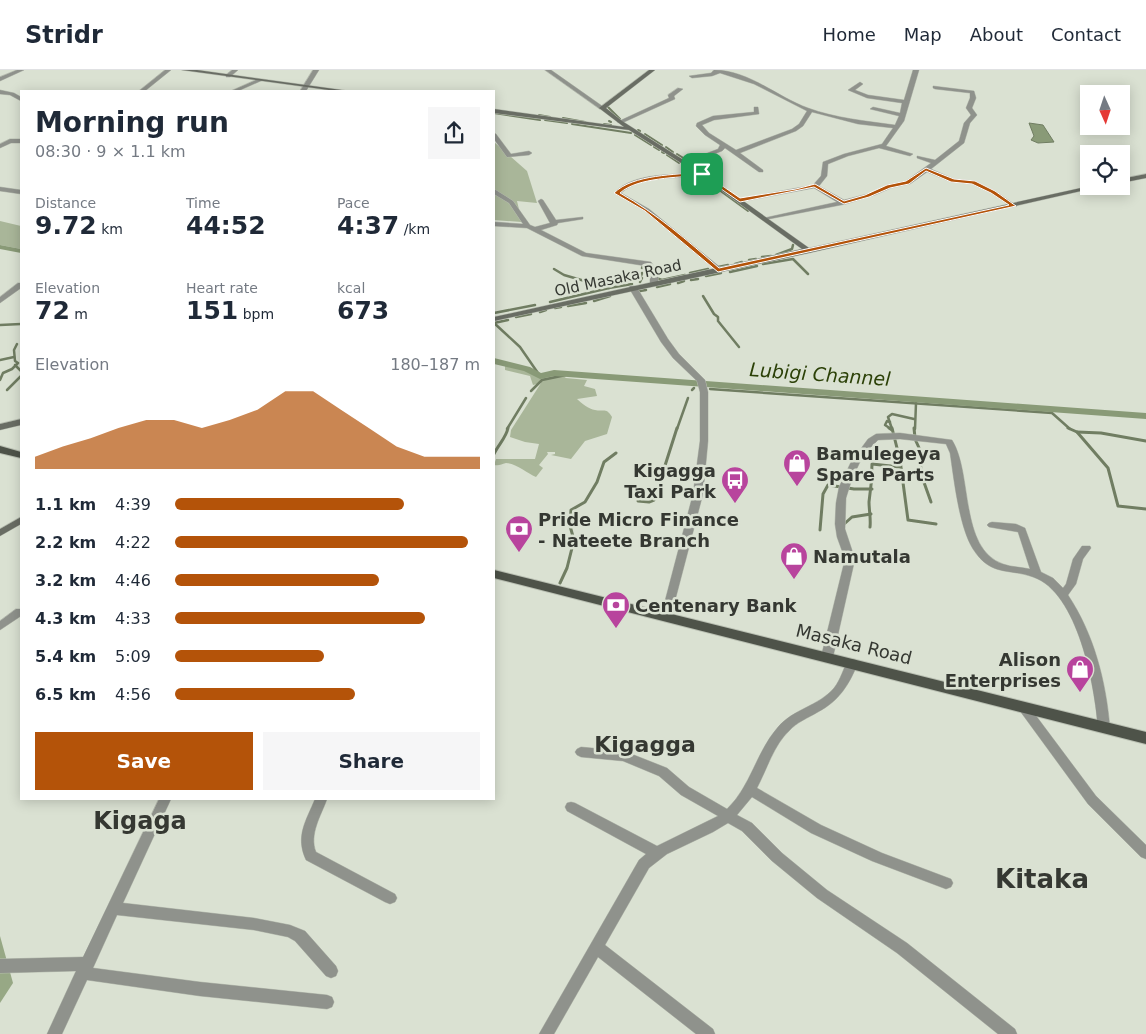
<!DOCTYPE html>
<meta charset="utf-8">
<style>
body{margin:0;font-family:"DejaVu Sans",sans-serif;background:#f6f6f7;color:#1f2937;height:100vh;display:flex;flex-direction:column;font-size:19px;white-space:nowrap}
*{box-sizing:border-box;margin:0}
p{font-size:16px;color:#747a83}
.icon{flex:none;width:28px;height:28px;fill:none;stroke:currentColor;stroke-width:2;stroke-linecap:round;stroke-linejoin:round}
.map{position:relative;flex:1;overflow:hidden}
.panel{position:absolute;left:20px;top:20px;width:475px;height:710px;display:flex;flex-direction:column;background:#fff;border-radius:0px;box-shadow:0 2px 12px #0003}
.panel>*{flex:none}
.needle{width:32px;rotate:177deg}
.fabs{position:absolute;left:1080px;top:15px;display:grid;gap:10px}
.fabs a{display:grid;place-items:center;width:50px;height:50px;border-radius:0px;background:#fff;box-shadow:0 2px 12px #0003;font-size:25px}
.pin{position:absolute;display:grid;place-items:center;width:42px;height:42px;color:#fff;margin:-21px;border-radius:10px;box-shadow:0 2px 8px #0006}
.round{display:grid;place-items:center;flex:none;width:52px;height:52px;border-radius:0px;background:#f6f6f7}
.overview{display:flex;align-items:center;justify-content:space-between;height:85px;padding:0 15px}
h1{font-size:28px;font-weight:600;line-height:38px}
.figures{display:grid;grid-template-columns:repeat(3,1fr);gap:8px;height:85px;padding:5px 15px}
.figures div{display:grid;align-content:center}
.figures b{font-size:25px;font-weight:600}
.figures small{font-size:14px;font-weight:400}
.figures p{font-size:14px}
.chart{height:140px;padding:10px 15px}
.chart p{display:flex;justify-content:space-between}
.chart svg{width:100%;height:90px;margin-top:5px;fill:#b45309;opacity:.7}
.primary-button{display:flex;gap:10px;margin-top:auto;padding:10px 15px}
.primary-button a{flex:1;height:58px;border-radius:0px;background:#b45309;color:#fff;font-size:20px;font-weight:600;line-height:58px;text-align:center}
.primary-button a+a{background:#f6f6f7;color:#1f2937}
ul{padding:0 15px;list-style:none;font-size:16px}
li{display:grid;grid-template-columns:80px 60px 1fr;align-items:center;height:38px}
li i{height:12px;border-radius:6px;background:#b45309}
header{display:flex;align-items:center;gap:30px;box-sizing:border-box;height:70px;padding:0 25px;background:#fff;border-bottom:1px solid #e0e1e3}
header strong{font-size:24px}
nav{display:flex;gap:28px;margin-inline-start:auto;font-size:18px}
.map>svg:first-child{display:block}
</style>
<header>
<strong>Stridr</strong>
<nav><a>Home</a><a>Map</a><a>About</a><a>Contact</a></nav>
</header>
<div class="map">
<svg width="1146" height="964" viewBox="0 0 1146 964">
<rect width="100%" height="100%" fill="#dae1d2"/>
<g fill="#a9b699">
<polygon points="494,72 527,101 537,133 517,131 522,152 494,150"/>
<polygon points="0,151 21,156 21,179 0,175"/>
<path d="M 505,294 L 527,299 L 540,306 L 554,303 L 560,304 L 566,308 L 587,310 L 584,316 L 595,319 L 597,326 L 577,329 C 581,333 589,339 595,340 C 604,342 606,337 612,347 L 607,364 L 585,371 L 571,389 L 551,385 L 555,384 L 555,382 L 547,382 L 548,384 L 539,395 L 543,398 L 536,407 C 527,403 516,393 506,393 C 501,394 500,396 494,395 L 496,389 L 535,389 L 539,374 L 525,372 L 510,367 L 511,360 L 541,313 L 533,315 L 530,306 L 505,300 Z"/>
</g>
<polygon fill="#97a885" points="0,866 13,913 0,933"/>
<polygon fill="#899a77" stroke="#707d62" points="1029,53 1043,55 1054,72 1038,73 1031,70 1034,66"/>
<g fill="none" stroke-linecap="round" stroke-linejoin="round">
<g stroke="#707d62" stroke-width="2">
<polyline points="608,37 620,49"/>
<polyline points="494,43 540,50"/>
<polyline points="539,45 550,47"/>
<polyline points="563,48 585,52"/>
<polyline points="545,50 567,53"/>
<polyline points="609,51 611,52"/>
<polyline points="572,54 631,63"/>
<polyline points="604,54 611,55"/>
<polyline points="638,60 640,61"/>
<polyline points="645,64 662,75"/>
<polyline points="635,65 651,75"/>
<polyline points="654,77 659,80"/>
<polyline points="666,77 673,82"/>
<polyline points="662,82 664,83"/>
<polyline points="677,84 685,89"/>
<polyline points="667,85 679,93"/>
<polyline points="682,95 695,104"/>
<polyline points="705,110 708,112"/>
<polyline points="715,117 748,141"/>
</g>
<g stroke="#707d62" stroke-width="2.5">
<polyline points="776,185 792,179 793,175"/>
<polyline points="762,187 771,186"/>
<polyline points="749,190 756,189"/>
<polyline points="735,194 742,192"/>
<polyline points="763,194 793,189 808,204"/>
<polyline points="658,197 679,198"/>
<polyline points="718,197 728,195"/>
<polyline points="642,198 643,196"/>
<polyline points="554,199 564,205 609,218 632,214"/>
<polyline points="730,202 757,196"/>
<polyline points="690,203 708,199"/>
<polyline points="641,206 642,203"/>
<polyline points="706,206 721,203"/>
<polyline points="656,208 662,210 685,205"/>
<polyline points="691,210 698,209"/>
<polyline points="640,212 642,208"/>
<polyline points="678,213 684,211"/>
<polyline points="657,217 670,214"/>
<polyline points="640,221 646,220"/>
<polyline points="703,226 714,244 718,247 718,251 739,277"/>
<polyline points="594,231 610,226"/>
<polyline points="550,232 609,218"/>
<polyline points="568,236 586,233"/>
<polyline points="555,238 561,237"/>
<polyline points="540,242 546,240"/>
<polyline points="494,243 535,235"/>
<polyline points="516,247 531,244"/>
<polyline points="494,253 520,277 540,306"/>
<polyline points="494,253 508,250"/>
<polyline points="0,255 21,254"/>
<polyline points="0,290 14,287"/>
<polyline points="15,295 21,301"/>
<polyline points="0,310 3,303 12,299 18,293 15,291 14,280 17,274"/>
<polyline points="710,319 1052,343 1070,359"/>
<polyline points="7,320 21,306"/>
<polyline points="692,320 694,318"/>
<polyline points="531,321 542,310 566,305"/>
<polyline points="890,352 887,351 885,355 891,359"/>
<polyline points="507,359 526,328"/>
<polyline points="677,359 688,328"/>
<polyline points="892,359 888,347 892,344 914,349"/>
<polyline points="915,359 916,333"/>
</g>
<g stroke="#707d62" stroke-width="3">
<polyline points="889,358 892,360"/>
<polyline points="892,358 900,390 908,450 936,454"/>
<polyline points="914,358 915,368"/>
<polyline points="1068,358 1077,362 1101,363 1146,371"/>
<polyline points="1077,362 1108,398 1118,436 1146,439"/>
<polyline points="915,369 920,380 921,404 931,432"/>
<path d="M 494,384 C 498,375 506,368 508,358"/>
<polyline points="638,431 649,432 654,430 677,358"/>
<polyline points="843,455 852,447 871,444"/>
<path d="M 870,457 C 871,449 869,440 869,432 C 871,419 872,407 872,394 L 900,397"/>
<polyline points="820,460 823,424 828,415 854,419 872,419"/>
<polyline points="560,513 567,498 574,470 570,456 571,440 585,432 597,412 604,392 616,383"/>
</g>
<g fill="#899a77" fill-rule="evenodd">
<polygon points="0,175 21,179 21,183 0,179"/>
<polygon points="494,288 530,297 541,303 554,300 1146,343 1146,349 554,306 540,309 524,301 494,294"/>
</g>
<g stroke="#b9bfb2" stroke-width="1">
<g id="street">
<polygon points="17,0 24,0 0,11 0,7"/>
<polygon points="165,0 171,0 145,21 139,21"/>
<polygon points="232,0 238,0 230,7 226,7 226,5"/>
<polygon points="313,0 319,0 306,21 300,21"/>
<polygon points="545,0 551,0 605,38 600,39"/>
<path d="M 714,0 C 749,0 777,27 808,38 C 835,48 866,51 895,55 L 899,46 L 870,39 L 873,37 L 900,43 L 902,33 L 867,28 L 848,20 L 860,12 L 863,14 L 855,20 L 868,25 L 904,30 L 913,0 L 919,0 L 904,51 L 886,76 L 913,84 L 910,86 L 879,78 L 848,86 L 828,94 L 827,106 L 819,116 L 844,130 L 871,123 L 887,115 L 906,111 L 931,93 L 917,88 L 917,86 L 935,90 L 959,71 L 964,53 L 971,45 L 966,38 L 970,28 L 970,23 L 935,19 L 933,18 L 933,16 L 974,21 L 976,28 L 972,38 L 977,45 L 970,53 L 964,73 L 931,99 L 954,109 L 975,111 L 995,121 L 1017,136 L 1012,137 L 991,123 L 972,114 L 951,112 L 927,102 L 910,114 L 891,118 L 875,125 L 846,134 L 764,150 L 764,148 L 837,132 L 814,118 L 740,132 L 738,131 L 738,129 L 813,115 L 821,106 L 823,92 L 844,84 L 882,74 L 893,58 L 858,54 L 812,42 L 803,56 L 796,61 L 740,83 L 763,100 L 763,102 L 759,102 L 725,78 L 722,81 L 688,94 L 684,94 L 684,92 L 718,79 L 720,75 L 705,65 L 696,56 L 697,53 L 713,46 L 754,42 L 754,37 L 758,37 L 759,44 L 714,50 L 702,55 L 709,63 L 736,80 L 792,59 L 799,54 L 807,41 L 754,14 L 720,3 L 712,6 L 692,8 L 689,6 L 711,3 Z"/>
<polygon points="258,9 263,10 238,21 231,21"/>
<polygon points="678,18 683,19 674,26 675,29 622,53 617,52 669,28 668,25"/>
<polygon points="0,20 14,23 21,27 21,31 10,25 0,24"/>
<polygon points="494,63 496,64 511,84 529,81 532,83 529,85 507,87 494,69"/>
<polygon points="10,69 21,69 21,73 11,73 0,78 0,74"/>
<path d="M 702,102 L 705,104 L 704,105 C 678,110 643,104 621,123 L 649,139 L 721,198 L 721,202 L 718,202 L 645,141 L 614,123 C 635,101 674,106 702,102 Z"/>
<polygon points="0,117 21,120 21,124 0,121"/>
<polygon points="494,119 513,131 530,155 535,157 550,153 538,131 541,129 543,130 556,150 583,147 583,149 558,153 557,155 541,160 586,183 651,192 658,202 658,214 654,216 650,214 650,202 646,196 582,186 527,158 494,156 494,152 523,154 509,133 494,124"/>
<polygon points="18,213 21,213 21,218 0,233 0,227"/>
<polygon points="630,216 636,216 668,269 679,284 705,310 708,322 708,371 703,424 671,546 670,549 662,549 661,546 693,424 700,371 700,322 697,311 673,288 661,272 629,218"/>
<path d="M 900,363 L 952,370 C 973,403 959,479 1003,494 C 1011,497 1021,497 1030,499 L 1018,462 L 989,457 L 987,455 L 989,453 L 992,452 L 1016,454 L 1025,458 L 1041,502 L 1053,508 L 1063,518 L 1066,514 L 1073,489 L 1082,476 L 1090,476 L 1091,478 L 1083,489 L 1076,514 L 1068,525 C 1094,564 1106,611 1110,658 L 1108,661 L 1104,663 L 1100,661 L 1098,658 C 1095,617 1078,522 1033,507 C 1008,498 991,507 973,479 C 959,457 954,409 950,383 L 946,374 L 900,369 L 878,370 L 869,379 L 860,392 L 852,409 L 846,428 L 845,459 L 855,489 L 833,587 L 831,590 L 823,590 L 821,587 L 845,489 L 837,467 L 835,454 L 836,433 L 839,417 L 851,392 L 868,369 L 876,364 Z"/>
<polygon points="16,539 21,539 21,546 0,560 0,551"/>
<path d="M 852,589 L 856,590 L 858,593 C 849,615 839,631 818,642 C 808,648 797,652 789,661 C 774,675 767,699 757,718 L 821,755 L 882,783 L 951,809 L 953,813 L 951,817 L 946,819 L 872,791 L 811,763 L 752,727 L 737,745 L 752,753 L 782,783 L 827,820 L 907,873 L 1015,959 L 1017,964 L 998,964 L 897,883 L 817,828 L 772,791 L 742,761 L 728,753 L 713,762 L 667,784 L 649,798 L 605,875 L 713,959 L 715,964 L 696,964 L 598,887 L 554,964 L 539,964 L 639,790 L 646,784 L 567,741 L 565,737 L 567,733 L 571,732 L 575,733 L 657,776 L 718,746 L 681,725 L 659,706 L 623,691 L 581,687 L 577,685 L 575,682 L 577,679 L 581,677 L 624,681 L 667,698 L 689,717 L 727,739 C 751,716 756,682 778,657 C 793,639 819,636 834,618 C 841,609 843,599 848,590 Z"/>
<polygon points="1024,634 1028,635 1096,726 1146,775 1146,789 1141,787 1088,734 1020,641 1018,638 1020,635"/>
<polygon points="159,729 171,729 123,833 254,848 290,855 305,861 336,896 338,901 336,906 331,908 326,906 295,871 288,867 254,860 117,845 93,898 200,912 327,925 332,927 334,932 332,937 327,939 200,926 87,910 62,964 47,964 76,901 0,903 0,889 83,887"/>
<path d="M 315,729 L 327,729 C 321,746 309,764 316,782 L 395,824 L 397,828 L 395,832 L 390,834 L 385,832 L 306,790 C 295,766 306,751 315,729 Z"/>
</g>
</g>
<g stroke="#b9bfb2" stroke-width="1">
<g id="secondary">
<polygon points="182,0 197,0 349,21 336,21"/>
<polygon points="649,0 655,0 606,38 622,51 704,103 809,178 1090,116 1103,116 809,183 494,251 494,247 802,179 700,105 629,60 494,43 494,39 624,57 599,38"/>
<polygon points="1146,104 1146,108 1121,113 1121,109"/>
<polygon points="21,349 21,355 0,360 0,354"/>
<polygon points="21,447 21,454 0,466 0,459"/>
</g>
</g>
<g stroke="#b9bfb2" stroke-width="2">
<g id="primary">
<polygon points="0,376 21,382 21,388 0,383"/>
<polygon points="494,500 1146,662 1146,674 494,508"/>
</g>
</g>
<use href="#street" fill="#8f928c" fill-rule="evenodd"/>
<use href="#secondary" fill="#696d64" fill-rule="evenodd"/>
<use href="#primary" fill="#4e5349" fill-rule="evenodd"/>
</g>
<path fill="#b45309" stroke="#fff" fill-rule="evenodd" d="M 926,98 L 954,109 L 975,111 L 995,121 L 1016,136 L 718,202 L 645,141 L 614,123 C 633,104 676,105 702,102 L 740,128 L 796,119 L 815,114 L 844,131 L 865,125 L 887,115 L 906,111 ZM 926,101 L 951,112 L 972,114 L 991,123 L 1009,135 L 719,198 C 687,170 657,144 620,123 C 638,107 678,108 701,105 L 740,132 L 814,117 L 844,134 L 869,127 L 890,118 L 909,114 Z"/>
<defs>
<g id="shop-pin" transform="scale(1.4375)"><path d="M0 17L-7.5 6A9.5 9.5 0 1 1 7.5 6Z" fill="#b8449d" stroke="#dae1d2"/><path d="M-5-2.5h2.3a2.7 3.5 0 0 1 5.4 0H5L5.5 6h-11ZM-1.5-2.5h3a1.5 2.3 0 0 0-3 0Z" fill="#fff"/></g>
<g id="bus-pin" transform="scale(1.4375)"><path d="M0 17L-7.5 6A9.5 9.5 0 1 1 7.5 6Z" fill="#b8449d" stroke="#dae1d2"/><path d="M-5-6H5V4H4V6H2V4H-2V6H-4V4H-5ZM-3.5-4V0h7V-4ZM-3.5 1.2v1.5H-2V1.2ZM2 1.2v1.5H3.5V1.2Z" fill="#fff"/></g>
<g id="bank-pin" transform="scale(1.4375)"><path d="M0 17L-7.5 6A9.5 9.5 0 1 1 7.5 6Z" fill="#b8449d" stroke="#dae1d2"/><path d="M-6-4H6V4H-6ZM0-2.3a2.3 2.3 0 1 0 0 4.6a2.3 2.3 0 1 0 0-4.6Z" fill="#fff"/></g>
</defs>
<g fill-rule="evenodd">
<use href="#shop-pin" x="797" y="393"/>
<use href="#bus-pin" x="735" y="410"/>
<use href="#bank-pin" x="519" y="459"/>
<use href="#shop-pin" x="794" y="486"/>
<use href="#bank-pin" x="616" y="535"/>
<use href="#shop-pin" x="1080" y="599"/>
</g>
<g text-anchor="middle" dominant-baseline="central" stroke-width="5" stroke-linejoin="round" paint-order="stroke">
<g font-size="15" fill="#353832" stroke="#dae1d2">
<text transform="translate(618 208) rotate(-12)">Old Masaka Road</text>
</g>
<g font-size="18" font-weight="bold" fill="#353832" stroke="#dae1d2" text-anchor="start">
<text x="816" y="383">Bamulegeya<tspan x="816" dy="21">Spare Parts</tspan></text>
<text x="716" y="400" text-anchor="end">Kigagga<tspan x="716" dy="21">Taxi Park</tspan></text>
<text x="538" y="449">Pride Micro Finance<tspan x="538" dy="21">- Nateete Branch</tspan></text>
<text x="813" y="486">Namutala</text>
<text x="635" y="535">Centenary Bank</text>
<text x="1061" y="589" text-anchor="end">Alison<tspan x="1061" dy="21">Enterprises</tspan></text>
</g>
<g font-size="18" fill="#353832" stroke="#dae1d2">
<text transform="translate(854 574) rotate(14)">Masaka Road</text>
</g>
<g font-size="19" font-style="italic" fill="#2c4108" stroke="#dae1d2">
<text transform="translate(820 304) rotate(4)">Lubigi Channel</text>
</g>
<g font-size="22" font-weight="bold" fill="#353832" stroke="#dae1d2">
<text x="645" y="674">Kigagga</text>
</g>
<g font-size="24" font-weight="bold" fill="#353832" stroke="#dae1d2">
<text x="140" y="751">Kigaga</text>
</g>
<g font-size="26" font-weight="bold" fill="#353832" stroke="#dae1d2">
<text x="1042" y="809">Kitaka</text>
</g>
</g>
</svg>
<div class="fabs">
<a><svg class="needle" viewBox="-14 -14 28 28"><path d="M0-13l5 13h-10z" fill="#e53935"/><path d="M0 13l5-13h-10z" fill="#747a83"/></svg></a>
<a><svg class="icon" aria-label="locate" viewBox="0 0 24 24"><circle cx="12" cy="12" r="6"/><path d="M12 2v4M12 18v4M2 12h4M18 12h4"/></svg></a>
</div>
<div class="pin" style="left:702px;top:104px;background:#1e9e55"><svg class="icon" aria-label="arrive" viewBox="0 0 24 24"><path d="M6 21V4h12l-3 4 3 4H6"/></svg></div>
<section class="panel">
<div class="overview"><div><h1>Morning run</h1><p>08:30 · 9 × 1.1 km</p></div><a class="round"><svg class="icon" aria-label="share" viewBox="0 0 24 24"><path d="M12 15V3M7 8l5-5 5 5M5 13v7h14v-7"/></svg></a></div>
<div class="figures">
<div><p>Distance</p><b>9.72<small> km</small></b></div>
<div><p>Time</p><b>44:52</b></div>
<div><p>Pace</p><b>4:37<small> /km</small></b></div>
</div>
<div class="figures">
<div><p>Elevation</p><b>72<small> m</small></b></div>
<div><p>Heart rate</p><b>151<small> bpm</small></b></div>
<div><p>kcal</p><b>673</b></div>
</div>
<div class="chart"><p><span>Elevation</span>180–187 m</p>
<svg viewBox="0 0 160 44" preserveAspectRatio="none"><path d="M0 44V38L10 33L20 29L30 24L40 20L50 20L60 24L70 20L80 15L90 6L100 6L110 15L120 24L130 33L140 38L150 38L160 38V44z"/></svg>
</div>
<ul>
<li><b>1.1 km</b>4:39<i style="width:75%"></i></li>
<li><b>2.2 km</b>4:22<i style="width:96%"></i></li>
<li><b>3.2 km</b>4:46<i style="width:67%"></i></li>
<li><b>4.3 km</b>4:33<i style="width:82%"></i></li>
<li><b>5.4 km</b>5:09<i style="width:49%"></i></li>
<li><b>6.5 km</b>4:56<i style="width:59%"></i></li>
</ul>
<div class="primary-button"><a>Save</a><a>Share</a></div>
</section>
</div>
